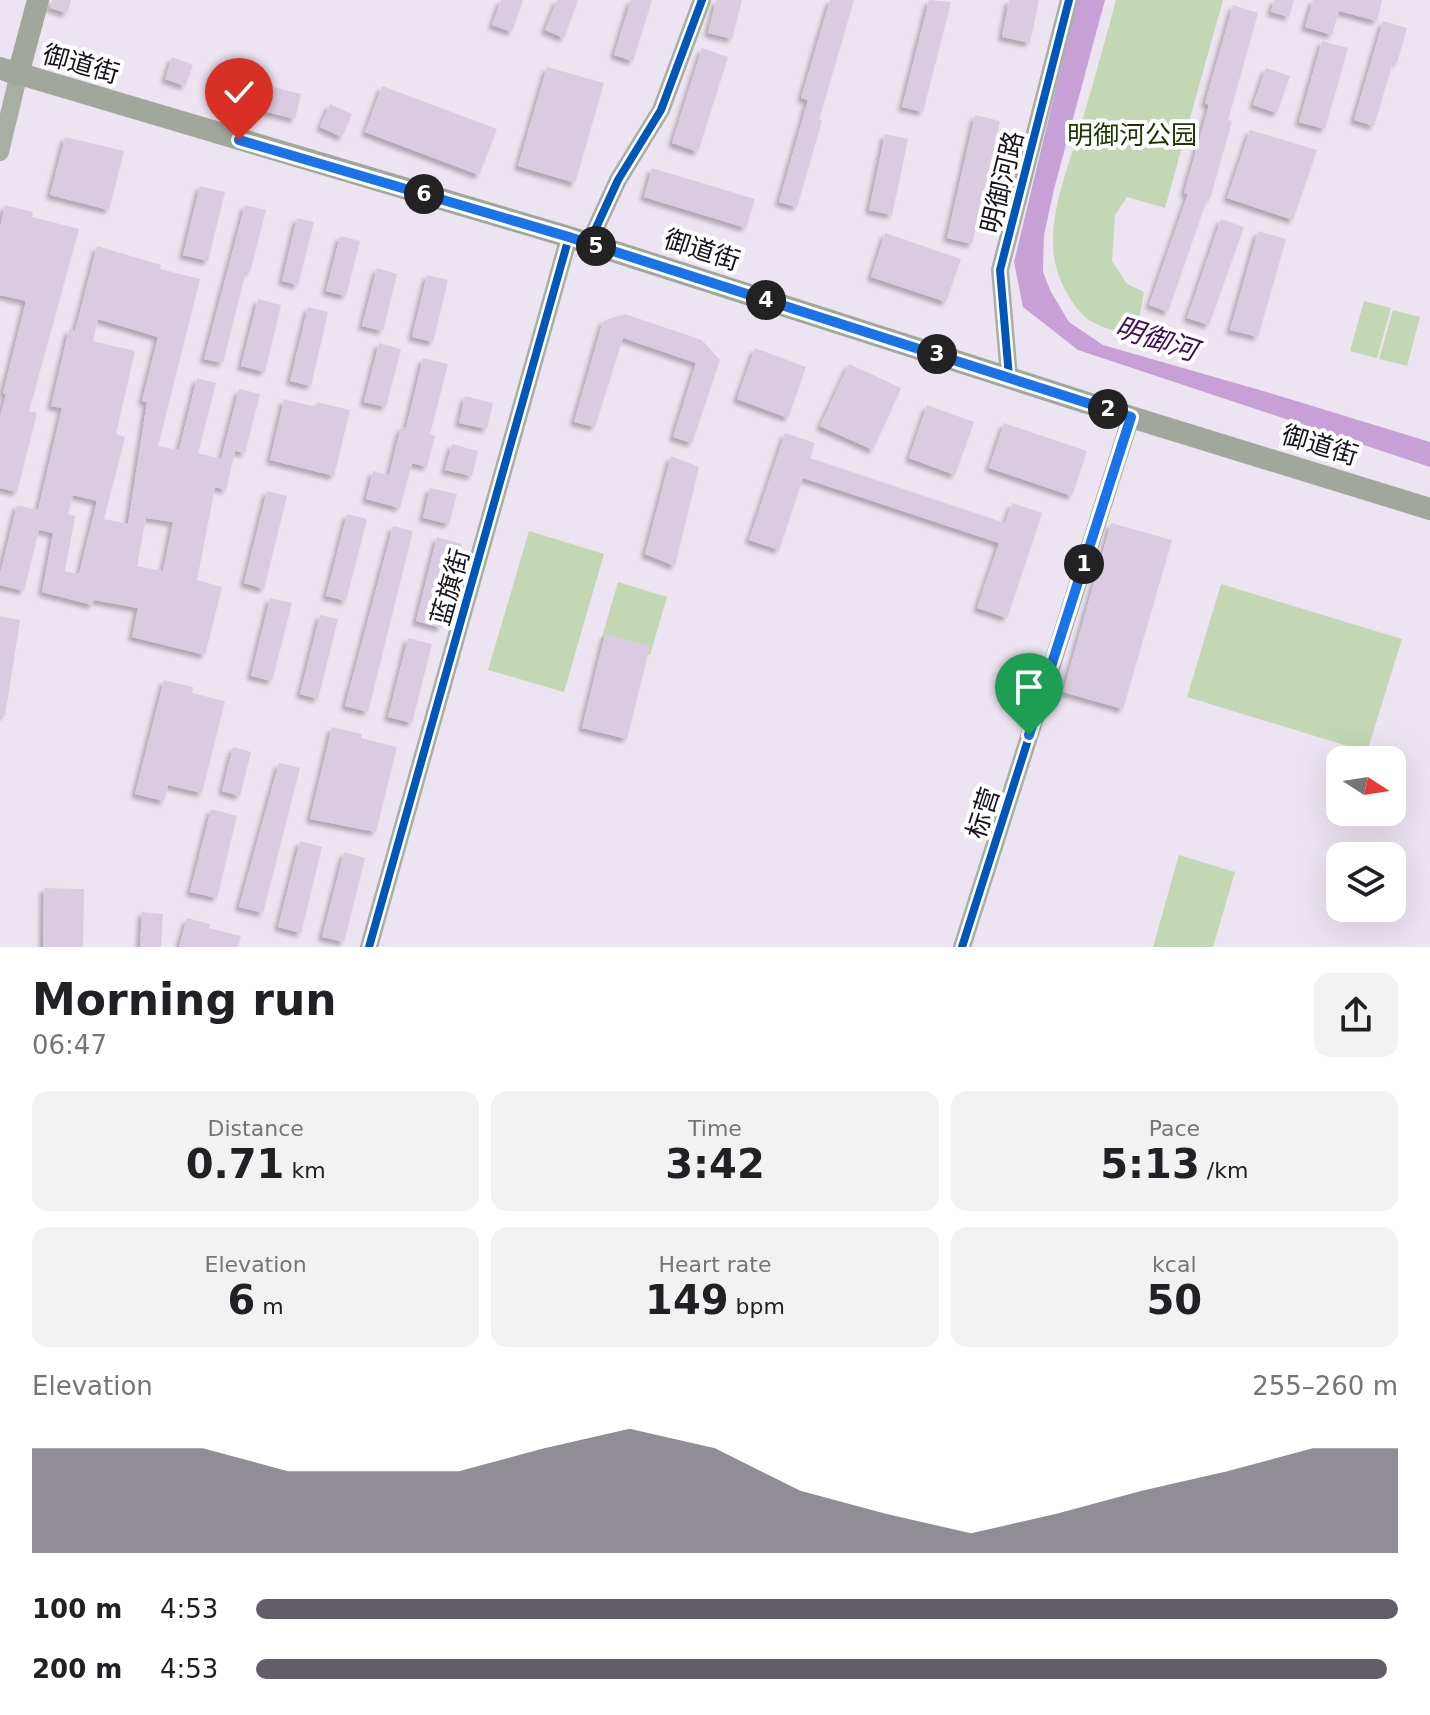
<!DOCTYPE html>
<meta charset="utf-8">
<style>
body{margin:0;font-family:"DejaVu Sans","Noto Sans SC",sans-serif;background:#f2f2f2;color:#202124;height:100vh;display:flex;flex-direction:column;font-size:30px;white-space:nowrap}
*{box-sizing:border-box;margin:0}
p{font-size:26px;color:#757577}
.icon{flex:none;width:44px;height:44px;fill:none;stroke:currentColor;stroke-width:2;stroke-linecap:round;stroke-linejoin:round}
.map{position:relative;height:947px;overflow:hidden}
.drawer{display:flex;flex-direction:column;background:#fff;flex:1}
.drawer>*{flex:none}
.needle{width:52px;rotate:102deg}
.controls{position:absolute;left:1326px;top:746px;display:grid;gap:16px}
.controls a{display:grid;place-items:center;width:80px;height:80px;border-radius:16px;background:#fff;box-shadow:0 8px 32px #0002;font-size:40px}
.pin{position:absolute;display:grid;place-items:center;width:68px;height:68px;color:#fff;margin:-82px -34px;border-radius:50% 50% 50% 0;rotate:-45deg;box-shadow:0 0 8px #0007}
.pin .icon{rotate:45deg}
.km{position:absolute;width:40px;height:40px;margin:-20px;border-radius:50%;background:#222;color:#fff;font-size:22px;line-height:40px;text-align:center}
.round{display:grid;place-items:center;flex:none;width:84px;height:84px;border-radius:16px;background:#f2f2f2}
.summary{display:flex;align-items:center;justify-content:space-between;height:136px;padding:0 32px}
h1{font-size:44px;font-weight:700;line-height:60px}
.stats{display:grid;grid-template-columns:repeat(3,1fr);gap:12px;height:136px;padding:8px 32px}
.stats div{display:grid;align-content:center;border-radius:16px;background:#f2f2f2;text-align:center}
.stats b{font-size:40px;font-weight:700}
.stats small{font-size:22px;font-weight:400}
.stats p{font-size:22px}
.chart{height:224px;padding:16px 32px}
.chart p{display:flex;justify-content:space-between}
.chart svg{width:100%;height:144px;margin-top:8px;fill:#635d67;opacity:.7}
ul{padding:0 32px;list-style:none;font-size:26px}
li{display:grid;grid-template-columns:128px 96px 1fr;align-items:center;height:60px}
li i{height:20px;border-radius:10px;background:#635d67}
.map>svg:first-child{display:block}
</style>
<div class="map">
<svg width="1430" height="947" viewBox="0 0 1430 947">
<defs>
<filter id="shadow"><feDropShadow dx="-4" dy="4" stdDeviation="2" flood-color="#0004"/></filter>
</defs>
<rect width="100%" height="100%" fill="#ede4f1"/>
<g fill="#c3d7b4">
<path d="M 1116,0 L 1223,0 L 1165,208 L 1127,197 L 1115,215 L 1112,261 L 1127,284 L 1144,292 L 1136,336 C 1121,332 1103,329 1089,320 C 1072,308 1057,278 1054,257 C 1048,214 1069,165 1081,125 C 1093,83 1105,42 1116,0 Z"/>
<polygon points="1364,301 1391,308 1377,358 1350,351"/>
<polygon points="1393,310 1420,317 1407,366 1379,359"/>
<polygon points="529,531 604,554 564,692 488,670"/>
<polygon points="618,582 667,597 650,655 601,640"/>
<polygon points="1221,584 1402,639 1367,752 1187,697"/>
<polygon points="1179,855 1235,872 1213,947 1153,947"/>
</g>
<polygon fill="#c8a0d8" points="1077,0 1105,0 1054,189 1044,235 1043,272 1051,292 1069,322 1103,345 1270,393 1430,442 1430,467 1078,350 1023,307 1014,262"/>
<g fill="#dacce0" fill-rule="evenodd" filter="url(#shadow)">
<polygon points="52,0 71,0 67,13 50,8"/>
<polygon points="501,0 523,0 512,32 492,25"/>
<polygon points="557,0 578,0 564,38 545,30"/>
<polygon points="631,0 652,0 633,61 614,55"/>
<polygon points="716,0 742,0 732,39 708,33"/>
<polygon points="830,0 854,0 819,120 822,121 797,207 779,202 808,100 801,98"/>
<polygon points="929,0 951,2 923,112 902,107"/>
<polygon points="1009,0 1039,0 1030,43 1002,37"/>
<polygon points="1274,0 1294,0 1289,17 1271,12"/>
<polygon points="1313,0 1382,0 1377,21 1339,11 1332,35 1305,27"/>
<polygon points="1233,5 1258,13 1228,120 1232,121 1210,199 1207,199 1168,312 1149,305 1188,194 1184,193 1209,105 1205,103"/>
<polygon points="1383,21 1407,28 1397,63 1393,62 1374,126 1354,120"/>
<polygon points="1322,41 1348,48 1325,129 1299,122"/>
<polygon points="702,48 728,57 698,152 672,143"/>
<polygon points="172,57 193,65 185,86 165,79"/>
<polygon points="547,67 604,83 575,183 518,166"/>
<polygon points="223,68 248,79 238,106 212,95"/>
<polygon points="1266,68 1290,76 1277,113 1253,105"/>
<polygon points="269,86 301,94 295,119 263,111"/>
<polygon points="382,86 497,129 479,175 365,132"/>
<polygon points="330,104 352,114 342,137 320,127"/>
<polygon points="975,115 1000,121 972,244 947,238"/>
<polygon points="1250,130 1317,150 1293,220 1227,198"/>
<polygon points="885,134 908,139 892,215 869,210"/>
<polygon points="65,137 124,151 109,210 50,195"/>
<polygon points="652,168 755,199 746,228 644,197"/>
<polygon points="200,186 225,192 208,261 183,255"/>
<polygon points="5,205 33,212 32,217 79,229 29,411 37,413 17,492 0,488 0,417 6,394 3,393 26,301 0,295 0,228"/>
<polygon points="245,205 266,210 250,272 246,271 223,363 204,359"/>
<polygon points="297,218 314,222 298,285 282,281"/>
<polygon points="1221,219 1244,227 1209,325 1187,318"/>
<polygon points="1258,231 1286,239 1258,337 1230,330"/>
<polygon points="885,233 961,259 946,302 871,277"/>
<polygon points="340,236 360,241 346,296 326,291"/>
<path d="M 97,246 L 161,265 L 160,269 L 200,279 L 158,446 L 179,450 L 197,378 L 216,383 L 198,453 L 221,459 L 239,389 L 260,394 L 245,453 L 235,451 L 226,490 L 215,487 L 197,580 L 222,587 L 205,655 L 132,637 L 138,608 L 94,600 L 92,605 L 42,592 L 53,533 L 39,530 L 24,591 L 0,585 L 0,574 L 17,505 L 38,510 L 62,408 L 51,406 L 69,329 L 75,331 ZM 98,319 L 158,337 L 142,401 L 147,402 L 128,524 L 104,519 L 125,437 L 116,434 L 135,351 L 93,341 ZM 73,495 L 97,501 L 79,574 L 65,571 L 75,516 L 68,514 ZM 146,518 L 173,522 L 163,571 L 137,566 Z"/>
<polygon points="377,268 397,274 383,331 362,326"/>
<polygon points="427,275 448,280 433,342 412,337"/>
<polygon points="258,299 281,305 265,372 241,366"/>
<polygon points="308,307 328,312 311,386 290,381"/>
<polygon points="625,314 702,340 720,360 692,443 673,437 696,363 623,338 595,427 574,422 603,321"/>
<polygon points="379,343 401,349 386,407 364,402"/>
<polygon points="755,348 806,367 788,418 737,399"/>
<polygon points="423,358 448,364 430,434 435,436 427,467 412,463 400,508 366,499 373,471 389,475 401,427 406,428"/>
<polygon points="849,364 901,388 873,450 820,426"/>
<polygon points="465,396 493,403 487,429 459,423"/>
<polygon points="284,399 316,407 317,402 350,410 334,476 270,460"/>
<polygon points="927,405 974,422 955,475 909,458"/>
<polygon points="1004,423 1087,451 1072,496 989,468"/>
<polygon points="785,433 815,443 810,458 1005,523 1012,503 1042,513 1007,618 977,608 999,543 803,478 779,550 749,540"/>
<polygon points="452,444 478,451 472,476 445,470"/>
<polygon points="671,456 699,467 675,566 645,554"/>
<polygon points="430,488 457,494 449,524 423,518"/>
<polygon points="267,491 287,496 264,589 244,583"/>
<polygon points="347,514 367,519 346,601 326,596"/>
<polygon points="1111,523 1172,540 1123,709 1063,692"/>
<polygon points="393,526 413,531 368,712 345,706"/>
<polygon points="437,537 462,544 441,628 416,621"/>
<polygon points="270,598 292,603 272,681 251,676"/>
<polygon points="320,615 338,619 318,699 300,694"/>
<polygon points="0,616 20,620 5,716 0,715"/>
<polygon points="605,634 650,646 627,739 582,728"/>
<polygon points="408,638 432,644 412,723 388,717"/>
<polygon points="164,680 193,687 192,693 225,701 202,793 168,785 164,801 135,794"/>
<polygon points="332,727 362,734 361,738 397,747 376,832 310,819"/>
<polygon points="233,747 251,752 240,796 222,791"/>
<polygon points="279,763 300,768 263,913 239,907"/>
<polygon points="211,809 237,816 217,898 190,892"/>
<polygon points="300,841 322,847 301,933 278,927"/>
<polygon points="344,852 365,858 344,942 322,937"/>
<polygon points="44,888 84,889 83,947 43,947"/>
<polygon points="142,912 163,914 161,947 140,947"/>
<polygon points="187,918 210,924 209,928 241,936 238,947 179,947"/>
</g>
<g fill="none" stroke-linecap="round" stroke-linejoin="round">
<g stroke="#a9aea5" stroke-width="18">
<polyline points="0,152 21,65"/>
<polyline points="589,243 618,180 661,110 702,0"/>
<polyline points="1009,377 1000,270 1069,0"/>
<polyline points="369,947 569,237"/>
<polyline points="962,947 1131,417"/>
</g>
<g stroke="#a2a79e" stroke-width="22">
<polyline points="0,68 569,237 1131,417 1430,509"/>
<polyline points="5,70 18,75 38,0"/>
</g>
<g stroke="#fff" stroke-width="13">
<g id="cycleway">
<polyline points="589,243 618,180 661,110 702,0"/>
<polyline points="1009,377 1000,270 1069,0"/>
<polyline points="369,947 569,237"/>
<polyline points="962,947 1131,417"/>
</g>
</g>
<use href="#cycleway" stroke="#0057b8" stroke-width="8"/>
</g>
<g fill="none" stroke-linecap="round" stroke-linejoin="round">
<g stroke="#fff" stroke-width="16">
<polyline id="route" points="239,140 569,237 1131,417 1029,735"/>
</g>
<use href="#route" stroke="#1a73e8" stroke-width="10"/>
</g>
<g text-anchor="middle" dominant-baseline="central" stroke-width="8" stroke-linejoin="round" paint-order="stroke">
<g font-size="26" fill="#19141c" stroke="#fff">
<text transform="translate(81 64) rotate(16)">御道街</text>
<text transform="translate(1002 182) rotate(-76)">明御河路</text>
<text transform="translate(702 250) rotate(18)">御道街</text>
<text transform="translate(1320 445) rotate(17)">御道街</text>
<text transform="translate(450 587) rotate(-74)">蓝旗街</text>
<text transform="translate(983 813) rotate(-72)">标营</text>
</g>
<g font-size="26" fill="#1b3800" stroke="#fff">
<text x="1132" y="135">明御河公园</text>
</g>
<g font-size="28" font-style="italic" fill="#421053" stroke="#fff">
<text transform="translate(1156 339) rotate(18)">明御河</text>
</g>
</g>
</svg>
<div class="controls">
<a><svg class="needle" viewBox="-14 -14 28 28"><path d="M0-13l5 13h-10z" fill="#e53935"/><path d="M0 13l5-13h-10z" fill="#757577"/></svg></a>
<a><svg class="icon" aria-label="layers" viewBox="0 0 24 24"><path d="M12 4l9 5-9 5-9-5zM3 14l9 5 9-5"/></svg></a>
</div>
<div class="pin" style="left:1029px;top:735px;background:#1e9e55"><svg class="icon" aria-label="arrive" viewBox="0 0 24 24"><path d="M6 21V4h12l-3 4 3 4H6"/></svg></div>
<div class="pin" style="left:239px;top:140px;background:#d93025"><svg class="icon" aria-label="check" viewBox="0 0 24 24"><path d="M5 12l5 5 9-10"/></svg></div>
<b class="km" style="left:1084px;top:564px">1</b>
<b class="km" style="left:1108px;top:409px">2</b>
<b class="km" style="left:937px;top:354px">3</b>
<b class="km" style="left:766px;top:300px">4</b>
<b class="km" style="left:596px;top:246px">5</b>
<b class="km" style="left:424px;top:194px">6</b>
</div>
<section class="drawer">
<div class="summary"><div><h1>Morning run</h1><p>06:47</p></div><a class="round"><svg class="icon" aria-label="share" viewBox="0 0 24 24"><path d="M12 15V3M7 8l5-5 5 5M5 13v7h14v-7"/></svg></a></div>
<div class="stats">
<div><p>Distance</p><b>0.71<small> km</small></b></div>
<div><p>Time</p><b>3:42</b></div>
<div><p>Pace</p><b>5:13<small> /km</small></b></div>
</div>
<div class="stats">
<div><p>Elevation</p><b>6<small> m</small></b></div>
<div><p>Heart rate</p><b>149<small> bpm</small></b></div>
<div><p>kcal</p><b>50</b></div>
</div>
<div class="chart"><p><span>Elevation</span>255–260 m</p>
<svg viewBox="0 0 160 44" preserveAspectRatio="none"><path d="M0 44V12L10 12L20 12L30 19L40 19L50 19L60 12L70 6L80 12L90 25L100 32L110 38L120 32L130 25L140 19L150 12L160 12V44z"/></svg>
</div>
<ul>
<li><b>100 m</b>4:53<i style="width:100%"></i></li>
<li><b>200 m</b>4:53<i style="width:99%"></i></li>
</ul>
</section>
